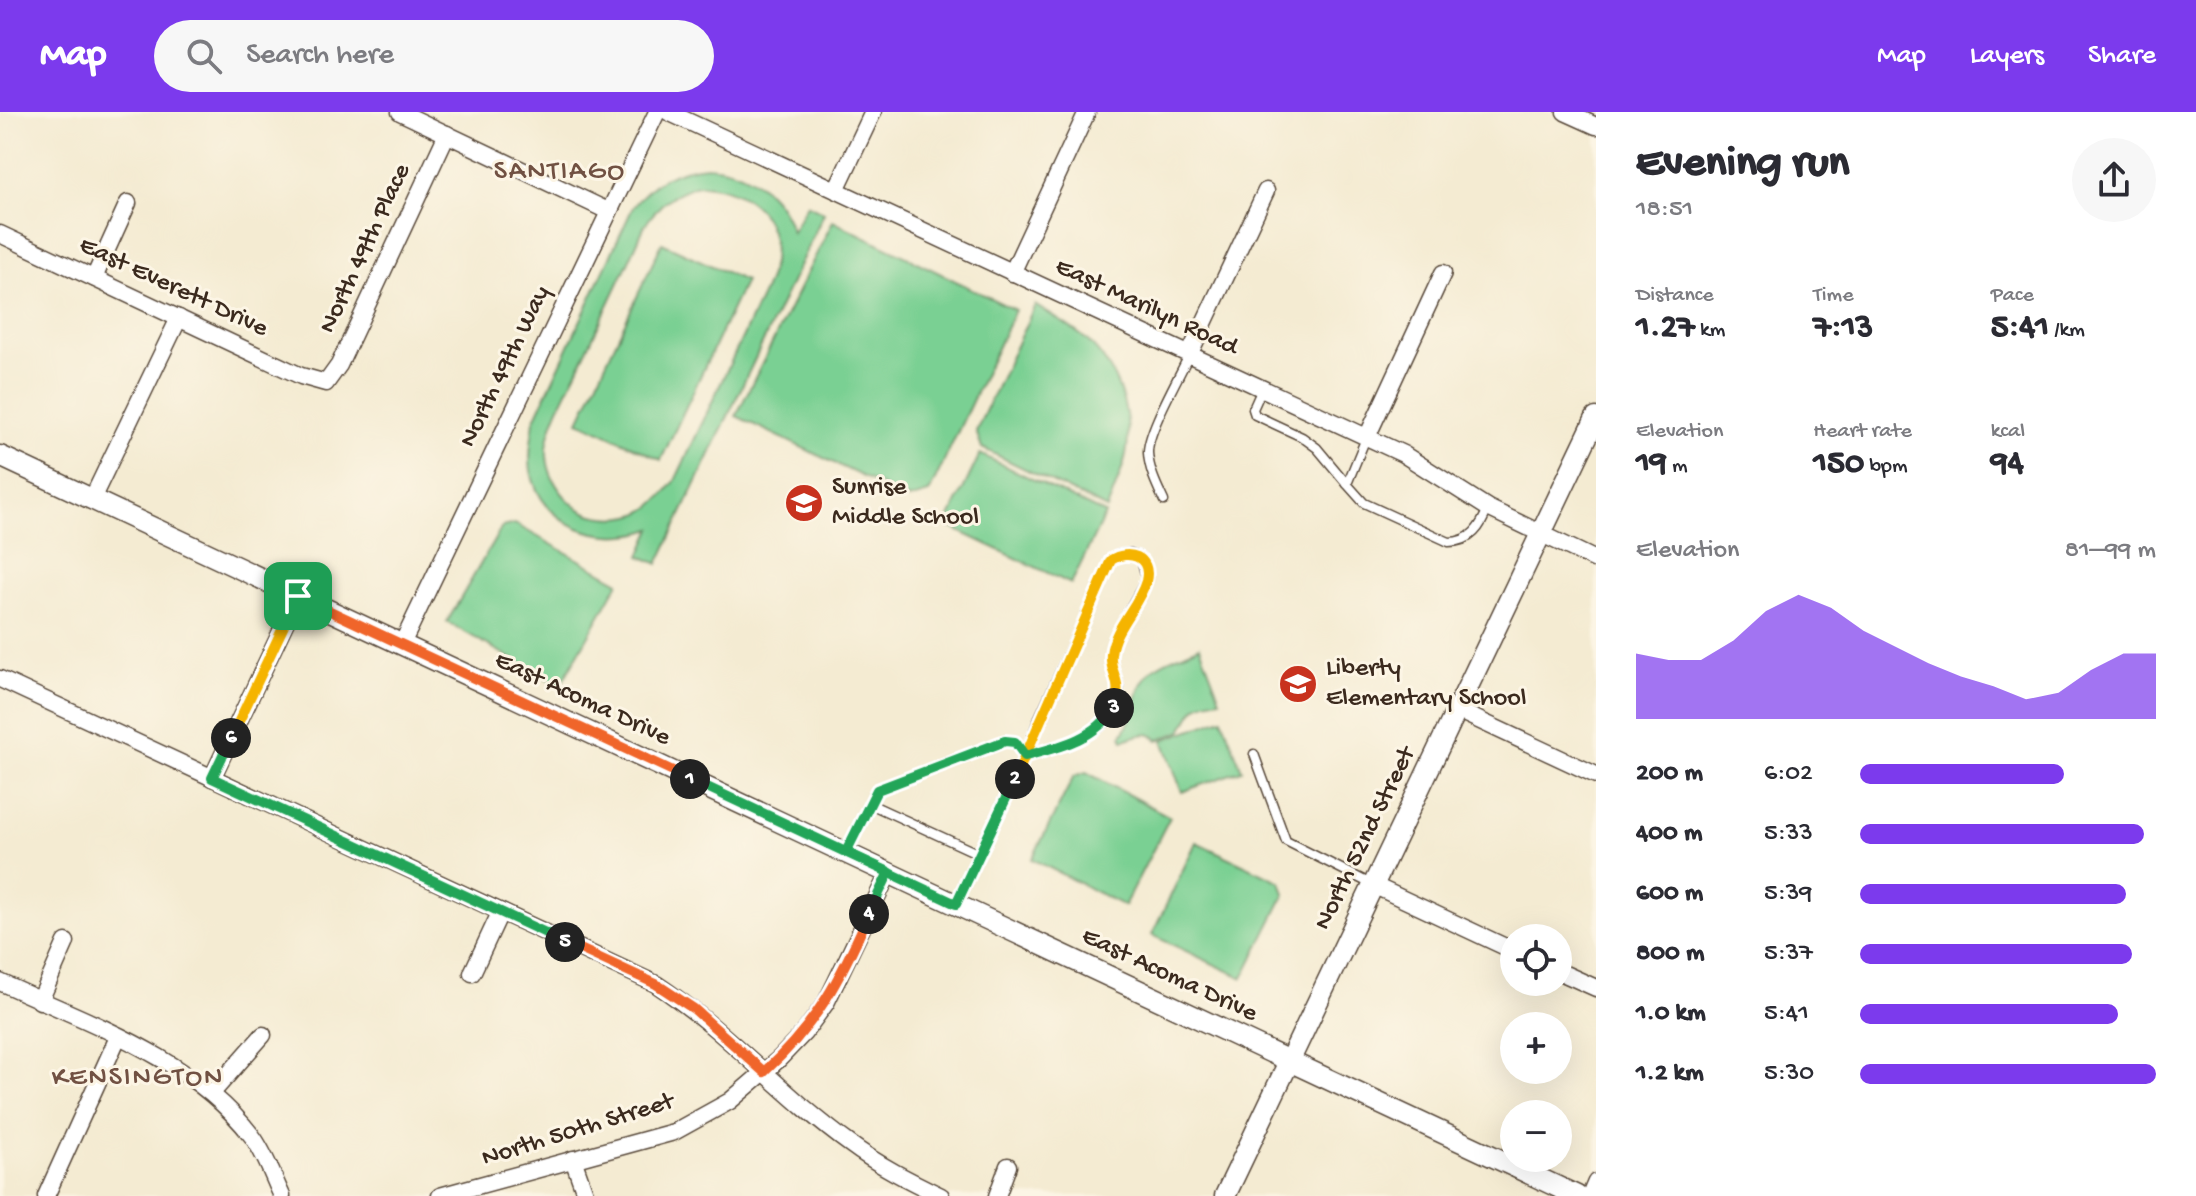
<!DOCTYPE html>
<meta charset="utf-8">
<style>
body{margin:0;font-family:"Gochi Hand",sans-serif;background:#f7f7f7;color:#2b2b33;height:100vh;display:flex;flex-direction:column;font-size:30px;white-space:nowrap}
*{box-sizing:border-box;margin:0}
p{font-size:26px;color:#7c7c81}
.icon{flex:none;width:44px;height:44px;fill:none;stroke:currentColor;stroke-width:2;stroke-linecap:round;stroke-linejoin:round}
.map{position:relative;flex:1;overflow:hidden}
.sheet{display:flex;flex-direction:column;background:#fff;width:600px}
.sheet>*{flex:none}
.tools{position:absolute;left:1500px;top:812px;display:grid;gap:16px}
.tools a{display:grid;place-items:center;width:72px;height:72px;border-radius:50%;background:#fff;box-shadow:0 8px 32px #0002;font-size:40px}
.pin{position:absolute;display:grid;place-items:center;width:68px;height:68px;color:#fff;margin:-34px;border-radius:16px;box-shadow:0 4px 12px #0006}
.km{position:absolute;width:40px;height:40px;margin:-20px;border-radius:50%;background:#222;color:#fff;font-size:22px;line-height:40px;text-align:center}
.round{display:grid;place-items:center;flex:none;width:84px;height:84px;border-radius:42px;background:#f7f7f7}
.headline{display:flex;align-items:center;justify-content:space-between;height:136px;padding:0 40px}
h1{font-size:44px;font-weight:700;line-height:60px}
.stats{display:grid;grid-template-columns:repeat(3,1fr);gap:12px;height:136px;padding:8px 40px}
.stats div{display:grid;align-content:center}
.stats b{font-size:34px;font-weight:700}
.stats small{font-size:22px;font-weight:400}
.stats p{font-size:22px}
.chart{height:224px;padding:16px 40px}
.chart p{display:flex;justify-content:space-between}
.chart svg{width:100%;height:144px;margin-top:8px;fill:#7c3aed;opacity:.7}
ul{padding:0 40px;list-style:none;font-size:26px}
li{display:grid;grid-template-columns:128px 96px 1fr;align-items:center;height:60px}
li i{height:20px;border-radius:10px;background:#7c3aed}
header{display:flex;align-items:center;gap:48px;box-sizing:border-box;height:112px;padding:0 40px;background:#7c3aed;color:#fff}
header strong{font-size:38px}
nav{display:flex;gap:44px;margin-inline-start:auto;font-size:28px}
.search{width:560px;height:72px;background:#f7f7f7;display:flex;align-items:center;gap:20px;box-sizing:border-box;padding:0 28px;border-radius:44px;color:#7c7c81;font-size:30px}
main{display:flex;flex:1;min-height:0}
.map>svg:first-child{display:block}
</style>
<header>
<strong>Map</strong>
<div class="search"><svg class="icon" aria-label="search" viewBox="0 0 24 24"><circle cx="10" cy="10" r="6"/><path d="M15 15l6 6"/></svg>Search here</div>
<nav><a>Map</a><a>Layers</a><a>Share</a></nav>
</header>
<main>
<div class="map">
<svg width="1596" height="1084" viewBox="0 0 1596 1084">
<rect width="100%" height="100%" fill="#fcf5e5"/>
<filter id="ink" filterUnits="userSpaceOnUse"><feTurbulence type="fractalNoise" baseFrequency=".0125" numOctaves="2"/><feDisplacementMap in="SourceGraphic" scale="16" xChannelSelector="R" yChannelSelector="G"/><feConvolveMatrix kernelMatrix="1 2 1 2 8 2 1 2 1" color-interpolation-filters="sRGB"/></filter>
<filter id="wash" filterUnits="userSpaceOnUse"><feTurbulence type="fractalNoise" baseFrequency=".006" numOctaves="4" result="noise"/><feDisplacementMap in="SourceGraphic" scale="32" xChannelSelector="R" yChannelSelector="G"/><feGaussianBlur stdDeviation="1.8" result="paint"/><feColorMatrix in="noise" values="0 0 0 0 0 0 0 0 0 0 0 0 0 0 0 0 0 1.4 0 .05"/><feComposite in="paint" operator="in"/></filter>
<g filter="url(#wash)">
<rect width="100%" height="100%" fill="#f4ebd2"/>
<g fill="#7ad093" stroke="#5a7d58" stroke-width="2" fill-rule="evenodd">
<path d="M 706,54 C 747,56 780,81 792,120 L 807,92 L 824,101 L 658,452 L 640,444 L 652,417 C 605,435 541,415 531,359 C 528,343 532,325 534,309 L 633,95 C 652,69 675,57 706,54 ZM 698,73 C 760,75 790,120 765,177 L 675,369 C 654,396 639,409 604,405 C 571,402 545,368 547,336 C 550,308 566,282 578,257 C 600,209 624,162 645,113 C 660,91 672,81 698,73 Z"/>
<polygon points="833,109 1015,198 929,381 909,387 736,304"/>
<polygon points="662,131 745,169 661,348 579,309"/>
<path d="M 1035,193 C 1051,203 1068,213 1082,224 C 1114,250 1132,296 1127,337 C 1124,357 1114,378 1107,397 L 982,336 L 976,319 Z"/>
<polygon points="980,342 1105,402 1071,472 946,413"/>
<polygon points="515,412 619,470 560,574 447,510 502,415"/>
<path d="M 1200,534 L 1220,587 C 1194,591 1194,596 1182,619 L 1158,628 C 1148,617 1136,625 1123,628 L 1121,624 C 1136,606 1133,578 1149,561 C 1160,548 1185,542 1200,534 Z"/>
<polygon points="1222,606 1242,658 1182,680 1163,628"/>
<polygon points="1086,660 1170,705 1124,794 1032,747 1074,664"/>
<polygon points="1196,730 1281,770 1285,782 1243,866 1152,823"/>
</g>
</g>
<g filter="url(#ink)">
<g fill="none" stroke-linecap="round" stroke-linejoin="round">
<g stroke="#574739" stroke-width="11">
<g id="service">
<polyline points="1262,277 1253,297 1255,303 1302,325 1317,336 1347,372"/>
<path d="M 1366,326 L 1347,372 L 1364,391 L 1449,430 C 1471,430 1481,415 1488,396"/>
<path d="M 1164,389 C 1157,374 1149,358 1148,341 C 1147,320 1179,265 1189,243"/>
<path d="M 1131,441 L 1141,446 L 1146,467 C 1136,488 1115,518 1111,540 C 1109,553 1118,564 1119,576 C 1122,622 1058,635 1025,644 L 1039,606 L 1111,448 L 1119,443 Z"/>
<polyline points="1254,642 1286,729 1373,773"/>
<polyline points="870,692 979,742"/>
<polyline points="846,740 877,678 1005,629 1015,630 1025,644 956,791"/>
</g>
</g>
<g stroke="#574739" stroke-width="19">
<g id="minor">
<polyline points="400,0 608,99"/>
<polyline points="668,0 1403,342 1488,396 1596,448"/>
<polyline points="1565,0 1596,14"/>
<polyline points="836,78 873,0"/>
<polyline points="0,122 301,264 326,271 339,253 447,22"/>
<polyline points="1012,161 1087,0"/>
<polyline points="94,166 128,91"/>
<polyline points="1189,243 1266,79"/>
<polyline points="1367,325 1443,161"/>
<polyline points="92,387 179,206"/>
<polyline points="402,532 657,0"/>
<path d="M 0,567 L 656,872 C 726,918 782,983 850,1032 C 878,1053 910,1069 941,1084"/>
<polyline points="1457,598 1596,663"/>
<polyline points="212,666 298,484"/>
<polyline points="1373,773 1514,839"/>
<polyline points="1558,859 1596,876"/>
<polyline points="472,861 500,801"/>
<path d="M 0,870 C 88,911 190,944 252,1024 C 265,1041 273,1065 282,1084"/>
<polyline points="40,889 66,830"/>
<polyline points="212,981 263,923"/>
<polyline points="573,1047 586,1084"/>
<polyline points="46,1084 118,925"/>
<polyline points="440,1084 674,1020 730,989 779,947 804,921 826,891 889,760"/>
<polyline points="997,1084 1008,1054"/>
<polyline points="1590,1084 1596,1070"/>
</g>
</g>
<g stroke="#574739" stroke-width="23">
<g id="tertiary">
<polyline points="0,344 1577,1084"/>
<polyline points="1225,1084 1596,306"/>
</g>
</g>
<use href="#service" stroke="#fff" stroke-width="8"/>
<use href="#minor" stroke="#fff" stroke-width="16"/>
<use href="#tertiary" stroke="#fff" stroke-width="20"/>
</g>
</g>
<g fill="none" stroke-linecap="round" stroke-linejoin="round" filter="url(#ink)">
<g stroke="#fff" stroke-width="16">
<polyline id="split-1" points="298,484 690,667"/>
</g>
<g stroke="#fff" stroke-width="16">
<polyline id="split-2" points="690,667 956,792 1015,667"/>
</g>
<g stroke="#fff" stroke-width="16">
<path id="split-3" d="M 1015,667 L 1111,448 C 1128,437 1152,444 1146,469 C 1139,494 1114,515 1111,542 C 1109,563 1124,567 1114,596"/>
</g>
<g stroke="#fff" stroke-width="16">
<path id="split-4" d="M 869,802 L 889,760 L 846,740 L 877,678 L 1005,629 L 1015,630 L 1025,644 C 1059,635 1096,627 1114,596"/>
</g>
<g stroke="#fff" stroke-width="16">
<path id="split-5" d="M 565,830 L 656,872 L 694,897 L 764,960 C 818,911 840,867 869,802"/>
</g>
<g stroke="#fff" stroke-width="16">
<polyline id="split-6" points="231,626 212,666 565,830"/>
</g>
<g stroke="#fff" stroke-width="16">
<polyline id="split-7" points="231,626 298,484"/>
</g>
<use href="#split-1" stroke="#f0652b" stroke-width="10"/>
<use href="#split-2" stroke="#22a559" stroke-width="10"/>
<use href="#split-3" stroke="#f5b400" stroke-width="10"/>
<use href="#split-4" stroke="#22a559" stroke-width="10"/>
<use href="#split-5" stroke="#f0652b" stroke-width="10"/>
<use href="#split-6" stroke="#22a559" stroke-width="10"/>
<use href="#split-7" stroke="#f5b400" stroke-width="10"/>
</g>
<defs>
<g id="school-disc" transform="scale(2)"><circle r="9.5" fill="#c8321e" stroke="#fcf5e5"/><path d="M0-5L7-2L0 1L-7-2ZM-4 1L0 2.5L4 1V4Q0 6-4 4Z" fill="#fff"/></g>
</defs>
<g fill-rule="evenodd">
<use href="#school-disc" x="804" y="391"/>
<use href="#school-disc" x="1298" y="572"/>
</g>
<g text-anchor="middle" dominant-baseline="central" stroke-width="6" stroke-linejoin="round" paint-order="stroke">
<g font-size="26" fill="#3b2a1e" stroke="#fcf5e5">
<text transform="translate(366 137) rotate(-65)">North 49th Place</text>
<text transform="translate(173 176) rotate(25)">East Everett Drive</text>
<text transform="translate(1146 196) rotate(25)">East Marilyn Road</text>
<text transform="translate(506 255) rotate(-64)">North 49th Way</text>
<text transform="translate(582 588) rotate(25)">East Acoma Drive</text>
<text transform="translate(1366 727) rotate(-64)">North 52nd Street</text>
<text transform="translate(1169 864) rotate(25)">East Acoma Drive</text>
<text transform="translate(578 1019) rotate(-17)">North 50th Street</text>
</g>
<g font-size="26" fill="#3b2a1e" stroke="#fcf5e5" text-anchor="start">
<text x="832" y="376">Sunrise<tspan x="832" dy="30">Middle School</tspan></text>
<text x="1326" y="557">Liberty<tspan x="1326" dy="30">Elementary School</tspan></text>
</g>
<g font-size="28" letter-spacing="2" fill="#715143" stroke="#fcf5e5">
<text x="560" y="60">SANTIAGO</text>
<text x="138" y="966">KENSINGTON</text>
</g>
</g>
</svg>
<div class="tools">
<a><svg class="icon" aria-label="locate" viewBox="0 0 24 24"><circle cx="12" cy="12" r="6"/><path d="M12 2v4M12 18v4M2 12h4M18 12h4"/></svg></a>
<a>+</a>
<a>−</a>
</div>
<div class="pin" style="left:298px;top:484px;background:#1e9e55"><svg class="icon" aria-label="arrive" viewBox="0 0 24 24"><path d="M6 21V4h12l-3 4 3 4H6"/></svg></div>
<b class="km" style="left:690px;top:667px">1</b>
<b class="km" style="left:1015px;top:667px">2</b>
<b class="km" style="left:1114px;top:596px">3</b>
<b class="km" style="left:869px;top:802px">4</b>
<b class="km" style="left:565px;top:830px">5</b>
<b class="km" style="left:231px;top:626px">6</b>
</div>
<section class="sheet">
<div class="headline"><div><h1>Evening run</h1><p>18:51</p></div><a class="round"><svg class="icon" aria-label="share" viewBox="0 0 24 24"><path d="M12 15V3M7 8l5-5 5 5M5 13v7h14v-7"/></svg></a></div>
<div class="stats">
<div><p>Distance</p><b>1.27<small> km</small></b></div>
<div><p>Time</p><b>7:13</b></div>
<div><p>Pace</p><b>5:41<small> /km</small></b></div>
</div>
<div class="stats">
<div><p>Elevation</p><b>19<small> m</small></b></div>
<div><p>Heart rate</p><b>150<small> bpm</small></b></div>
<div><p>kcal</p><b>94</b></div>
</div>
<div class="chart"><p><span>Elevation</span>81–99 m</p>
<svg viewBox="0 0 160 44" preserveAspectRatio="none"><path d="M0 44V24L10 26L20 26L30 20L40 11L50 6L60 10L70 17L80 22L90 27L100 31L110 34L120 38L130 36L140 29L150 24L160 24V44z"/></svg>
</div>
<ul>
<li><b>200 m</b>6:02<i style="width:69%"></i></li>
<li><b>400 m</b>5:33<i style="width:96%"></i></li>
<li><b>600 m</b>5:39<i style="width:90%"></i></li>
<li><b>800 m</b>5:37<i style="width:92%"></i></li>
<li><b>1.0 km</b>5:41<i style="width:87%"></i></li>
<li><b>1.2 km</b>5:30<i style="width:100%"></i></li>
</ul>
</section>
</main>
